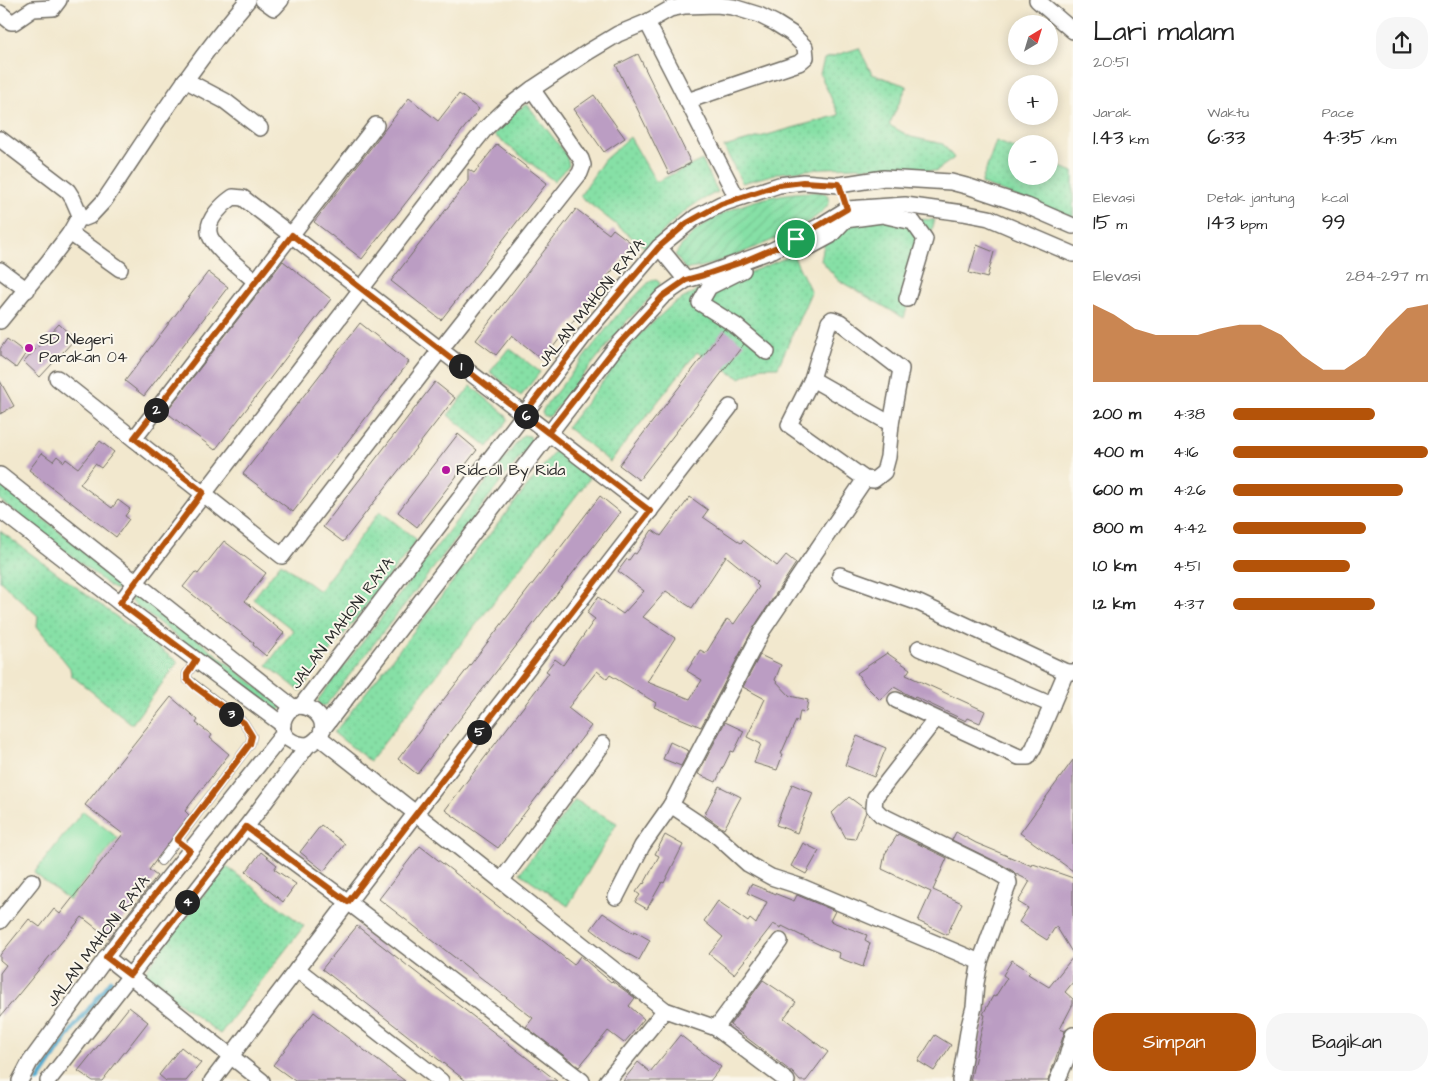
<!DOCTYPE html>
<html lang="id">
<meta charset="utf-8">
<style>
body{margin:0;font-family:"Architects Daughter",sans-serif;background:#f6f6f6;color:#222;height:100vh;display:flex;flex-direction:column;font-size:19px;white-space:nowrap}
*{box-sizing:border-box;margin:0}
p{font-size:16px;color:#767676}
.icon{flex:none;width:28px;height:28px;fill:none;stroke:currentColor;stroke-width:2;stroke-linecap:round;stroke-linejoin:round}
.map{position:relative;flex:1;overflow:hidden}
.drawer{display:flex;flex-direction:column;background:#fff;width:375px}
.drawer>*{flex:none}
.needle{width:32px;rotate:38deg}
.tools{position:absolute;left:1008px;top:15px;display:grid;gap:10px}
.tools a{display:grid;place-items:center;width:50px;height:50px;border-radius:50%;background:#fff;box-shadow:0 2px 12px #0003;font-size:25px}
.pin{position:absolute;display:grid;place-items:center;width:42px;height:42px;color:#fff;margin:-21px;border:2px solid #fff;border-radius:50%;box-shadow:0 1px 5px #0007}
.km{position:absolute;width:25px;height:25px;margin:-12px;border-radius:50%;background:#222;color:#fff;font-size:14px;line-height:25px;text-align:center}
.round{display:grid;place-items:center;flex:none;width:52px;height:52px;border-radius:20px;background:#f6f6f6}
.summary{display:flex;align-items:center;justify-content:space-between;height:85px;padding:0 20px}
h1{font-size:28px;font-weight:600;line-height:38px}
.figures{display:grid;grid-template-columns:repeat(3,1fr);gap:8px;height:85px;padding:5px 20px}
.figures div{display:grid;align-content:center}
.figures b{font-size:21px;font-weight:600}
.figures small{font-size:14px;font-weight:400}
.figures p{font-size:14px}
.chart{height:140px;padding:10px 20px}
.chart p{display:flex;justify-content:space-between}
.chart svg{width:100%;height:90px;margin-top:5px;fill:#b45309;opacity:.7}
.primary-button{display:flex;gap:10px;margin-top:auto;padding:10px 20px}
.primary-button a{flex:1;height:58px;border-radius:20px;background:#b45309;color:#fff;font-size:20px;font-weight:600;line-height:58px;text-align:center}
.primary-button a+a{background:#f6f6f6;color:#222}
ul{padding:0 20px;list-style:none;font-size:16px}
li{display:grid;grid-template-columns:80px 60px 1fr;align-items:center;height:38px}
li i{height:12px;border-radius:6px;background:#b45309}
main{display:flex;flex:1;min-height:0}
.map>svg:first-child{display:block}
</style>
<main>
<div class="map">
<svg width="1073" height="1081" viewBox="0 0 1073 1081">
<defs>
<pattern id="grass-dots" width="8" height="8" patternUnits="userSpaceOnUse" patternTransform="scale(1.25)"><rect width="8" height="8" fill="#86e0a6"/><path d="M2 2h.1M6 6h.1" fill="none" stroke="#74c08f" stroke-width="1.8" stroke-linecap="round"/></pattern>
<pattern id="garden-furrows" width="10" height="10" patternUnits="userSpaceOnUse" patternTransform="scale(1.25)"><rect width="10" height="10" fill="#86e0a6"/><path d="M-1 1l2-2M0 10L10 0M9 11l2-2" fill="none" stroke="#74c08f"/></pattern>
</defs>
<rect width="100%" height="100%" fill="#fbf7ec"/>
<filter id="ink" filterUnits="userSpaceOnUse"><feTurbulence type="fractalNoise" baseFrequency=".02" numOctaves="2"/><feDisplacementMap in="SourceGraphic" scale="10" xChannelSelector="R" yChannelSelector="G"/><feConvolveMatrix kernelMatrix="1 2 1 2 8 2 1 2 1" color-interpolation-filters="sRGB"/></filter>
<filter id="wash" filterUnits="userSpaceOnUse"><feTurbulence type="fractalNoise" baseFrequency=".0096" numOctaves="4" result="noise"/><feDisplacementMap in="SourceGraphic" scale="20" xChannelSelector="R" yChannelSelector="G"/><feGaussianBlur stdDeviation="1.12" result="paint"/><feColorMatrix in="noise" values="0 0 0 0 0 0 0 0 0 0 0 0 0 0 0 0 0 1.4 0 .05"/><feComposite in="paint" operator="in"/></filter>
<g filter="url(#wash)">
<rect width="100%" height="100%" fill="#f2e8ce"/>
<g fill="url(#grass-dots)" stroke="#588668">
<polygon points="859,48 872,74 907,86 889,125 911,137 943,144 954,158 936,171 858,167 825,168 779,173 742,183 724,147 839,115 820,74 824,59"/>
<polygon points="527,104 566,154 569,165 554,181 494,135 510,115"/>
<path d="M 630,137 L 656,182 L 702,160 L 718,192 C 686,206 669,223 648,250 L 580,196 L 604,160 Z"/>
<polygon points="996,141 1016,149 1016,176 1049,176 1049,162 1073,172 1073,217 981,184"/>
<polygon points="885,217 935,220 904,318 838,280 821,260 825,239 848,221"/>
<polygon points="793,255 811,292 778,367 762,367 740,378 716,365 697,352 610,462 567,427 640,334 673,304 702,288 738,277"/>
<polygon points="655,279 660,283 658,290 627,321 550,416 544,416 542,413 544,408 618,314 651,280"/>
<polygon points="509,348 540,372 521,396 490,372"/>
<polygon points="471,386 505,414 508,420 488,447 448,415"/>
<polygon points="523,435 530,436 532,442 326,705 320,706 318,700 320,697"/>
<polygon points="555,451 590,478 370,761 334,733"/>
<polygon points="0,485 120,579 123,584 119,590 112,588 0,500"/>
<polygon points="380,511 417,540 300,691 267,665 293,630 253,599 281,563 319,591"/>
<polygon points="0,531 178,662 132,724 71,675 70,668 37,626 38,616 0,581"/>
<polygon points="137,592 283,707 278,712 272,711 132,602 130,598"/>
<polygon points="575,800 617,823 568,906 520,873"/>
<polygon points="226,866 304,926 220,1034 142,975"/>
</g>
<polygon fill="#86e0a6" stroke="#588668" points="83,811 118,838 69,900 34,873"/>
<path fill="url(#garden-furrows)" stroke="#588668" d="M 821,192 C 825,193 828,194 829,198 C 836,220 723,261 704,266 C 698,268 692,269 685,269 L 675,255 C 701,211 772,190 821,192 Z"/>
<g fill="none" stroke-linecap="round" stroke-linejoin="round">
<polyline stroke="#52aacf" stroke-width="4.5" points="38,1081 72,1030 111,981"/>
</g>
<g id="blocks">
<g fill="#bb9dc3" fill-rule="evenodd">
<polygon points="638,54 691,163 669,174 616,65"/>
<polygon points="459,94 479,109 362,259 314,222 409,98 438,121"/>
<polygon points="594,95 625,138 604,152 574,109"/>
<polygon points="497,144 547,183 441,320 391,281 468,181 468,169 474,173"/>
<polygon points="576,209 609,234 613,229 633,244 543,360 512,335 496,355 476,340"/>
<polygon points="977,245 994,252 987,278 969,273"/>
<polygon points="283,261 331,299 215,450 166,412"/>
<polygon points="208,272 228,287 144,396 125,381"/>
<polygon points="360,323 409,362 293,512 243,474"/>
<polygon points="59,324 75,339 40,377 24,362"/>
<polygon points="724,329 744,344 639,480 619,465"/>
<polygon points="7,339 26,353 16,368 0,356 0,349"/>
<polygon points="0,381 14,406 0,414"/>
<polygon points="435,382 455,398 343,542 323,527"/>
<polygon points="458,434 477,450 417,527 398,512"/>
<polygon points="100,441 114,452 101,468 95,464 80,484 112,508 118,500 130,509 125,516 129,519 116,537 29,470 42,453 53,461 57,456 64,462 66,459 78,468"/>
<polygon points="600,496 620,512 417,774 398,759"/>
<path d="M 690,497 L 708,510 L 703,517 L 741,543 L 743,540 L 777,566 L 786,555 L 796,563 L 754,627 L 701,727 L 654,707 L 656,703 L 610,675 L 607,679 L 597,671 L 568,708 L 591,726 L 498,848 L 445,810 L 549,673 L 546,671 L 555,659 L 563,665 L 595,619 L 587,613 L 598,597 L 623,614 L 644,591 L 618,571 L 627,559 L 629,560 L 634,553 L 636,554 L 652,530 L 661,536 ZM 726,556 L 758,582 L 756,584 L 759,587 L 734,624 L 727,619 L 706,653 L 700,650 L 687,671 L 702,680 L 690,699 L 647,682 L 675,638 L 643,617 L 666,591 L 692,608 Z"/>
<polygon points="224,541 266,573 245,601 284,633 266,656 253,645 254,643 183,587 195,572 198,574"/>
<polygon points="887,653 910,669 906,675 985,711 980,723 968,718 966,721 915,697 914,698 894,687 880,700 865,685 857,673"/>
<polygon points="760,655 781,665 775,680 790,696 808,700 806,712 800,711 798,722 796,721 788,738 781,754 783,754 777,770 754,763 761,744 747,737 765,699 743,687"/>
<polygon points="171,697 198,720 196,723 212,735 210,738 229,754 185,811 189,815 149,870 157,876 109,938 82,917 0,1017 0,973 6,965 0,960 0,955 29,919 40,927 54,909 60,914 123,834 85,805"/>
<polygon points="725,722 744,731 734,752 731,751 716,782 698,774"/>
<polygon points="857,736 886,748 874,777 845,765"/>
<polygon points="670,742 689,751 681,766 663,759"/>
<polygon points="1073,760 1073,871 1020,833"/>
<polygon points="792,784 813,793 797,833 776,825"/>
<polygon points="719,786 741,797 724,829 704,815"/>
<polygon points="849,797 865,809 866,812 855,839 846,838 832,813"/>
<polygon points="321,825 345,844 324,871 300,852"/>
<polygon points="956,832 976,843 1032,866 1033,864 1073,878 1073,954 1056,926 1047,940 1019,922 1028,908 1018,902 1030,881 1016,874 1013,871 997,862 952,840"/>
<polygon points="898,834 947,858 933,890 962,903 947,935 918,921 931,892 882,869 885,854"/>
<polygon points="665,835 683,845 664,883 662,882 647,909 635,902 640,895 636,892 643,883 644,884 659,856 655,854"/>
<polygon points="803,843 819,851 806,874 791,866"/>
<polygon points="420,846 574,965 580,956 611,982 612,981 635,998 629,1006 644,1019 624,1043 608,1031 579,1067 526,1027 533,1018 379,899"/>
<polygon points="261,852 277,865 274,869 296,884 283,902 246,872"/>
<polygon points="751,884 794,901 797,895 835,911 830,921 867,935 865,940 870,943 863,967 839,958 840,953 824,947 782,926 781,928 773,924 734,974 709,954 723,937 704,921 718,901 748,922 750,919 756,924 767,902 747,893"/>
<polygon points="603,913 633,933 634,931 650,940 639,960 612,945 591,929"/>
<polygon points="357,926 413,970 557,1081 466,1081 375,1010 322,969"/>
<polygon points="1073,957 1073,982 1065,992 1073,999 1073,1004 1060,1029 1065,1031 1048,1081 970,1081 985,1015 983,1014 993,996 995,997 1007,978 1003,975 1012,960 1030,972 1028,974 1049,987"/>
<polygon points="763,980 796,1002 784,1018 828,1052 806,1081 800,1081 793,1073 730,1025"/>
<polygon points="129,1007 148,1022 102,1081 93,1081 78,1071"/>
<polygon points="314,1012 328,1023 405,1081 295,1081 273,1065"/>
<polygon points="680,1035 721,1067 710,1081 623,1081 638,1062 650,1072"/>
<polygon points="935,1035 951,1045 934,1071 918,1061"/>
<polygon points="181,1047 201,1063 186,1081 166,1081 159,1075"/>
</g>
</g>
</g>
<g filter="url(#ink)">
<use href="#blocks" fill-opacity="0" stroke="#716d64" stroke-width="1"/>
<g fill="none" stroke-linecap="round" stroke-linejoin="round">
<g stroke="#716d64" stroke-width="10">
<polyline id="lane" points="161,861 250,744 252,736 244,723 187,679 187,674 196,660"/>
</g>
<g stroke="#716d64" stroke-width="18">
<g id="street">
<polyline points="263,0 274,8 281,0"/>
<polyline points="1037,0 1073,31"/>
<polyline points="0,13 11,22 14,22 33,9 53,8 59,0"/>
<polyline points="647,22 737,198"/>
<polyline points="185,80 225,101 260,128"/>
<polyline points="376,125 134,439 282,556 440,350 580,173 583,165 581,159 532,89"/>
<polyline points="0,139 68,191 73,199 80,215 70,233 48,262 0,321"/>
<path d="M 80,215 L 85,218 L 90,216 L 104,201 C 150,133 194,62 248,0"/>
<polyline points="70,233 120,269"/>
<polyline points="796,239 804,250 830,236 845,220 882,215 913,222 925,239 907,299"/>
<polyline points="659,247 686,280"/>
<polyline points="0,270 27,290"/>
<polyline points="743,270 709,287 700,303 735,325 767,352"/>
<path d="M 255,281 C 244,271 210,246 209,232 C 207,219 223,204 233,197 L 243,198 L 650,511"/>
<polyline points="57,378 134,439"/>
<polyline points="812,379 891,424"/>
<polyline points="0,475 294,708"/>
<polyline points="0,510 120,603 283,725"/>
<polyline points="840,575 919,603 1066,672"/>
<polyline points="120,603 461,159 485,129 508,107 532,89 588,52 618,34 647,22 670,9 685,6 717,5 733,7 759,15 775,23 791,33 805,47 806,57 799,63 687,101"/>
<polyline points="919,648 1052,705"/>
<polyline points="896,700 1019,757 1028,757 1034,747 1066,672 1073,672"/>
<polyline points="301,706 590,328 659,247 696,217 721,204 779,185 803,182 839,185 884,178 951,182 970,187 1027,206 1073,226"/>
<polyline points="931,725 875,797 874,808 881,815 993,870 1008,879 1009,883 980,962 976,983 974,1007 969,1026 960,1081"/>
<polyline points="322,730 615,348 663,296 686,280 704,275 773,250 818,227 847,209 905,205 963,213 989,218 1073,254"/>
<polyline points="319,737 665,1010 716,1028 780,941"/>
<polyline points="671,805 716,835 748,864 771,877 802,887 980,962"/>
<polyline points="246,827 348,902 582,1081"/>
<polyline points="501,881 603,744"/>
<polyline points="616,897 642,846 671,805 762,631 865,479 789,425 812,379 829,322 832,319 840,322 901,369 891,424 888,457 884,472 874,480 865,479"/>
<polyline points="0,921 32,881"/>
<polyline points="106,957 262,1081"/>
<polyline points="297,969 441,1081"/>
<polyline points="716,1028 787,1081"/>
<polyline points="20,1081 30,1062 125,932 284,733"/>
<path d="M 48,1081 L 246,827 L 308,745 C 348,726 294,683 283,722 C 279,738 295,745 308,745"/>
<polyline points="212,1081 415,814 730,407"/>
<polyline points="607,1081 665,1010"/>
<polyline points="1057,1081 1066,1060 1073,1035"/>
</g>
</g>
<use href="#lane" stroke="#fff" stroke-width="8"/>
<use href="#street" stroke="#fff" stroke-width="15"/>
</g>
</g>
<g fill="none" stroke-linecap="round" stroke-linejoin="round" filter="url(#ink)">
<g stroke="#fff" stroke-width="10">
<path id="route" d="M 796,239 L 742,262 L 704,275 L 686,280 L 663,296 L 615,348 L 548,433 L 292,235 L 134,438 L 203,492 L 120,603 L 196,660 L 187,674 L 187,679 L 194,686 L 244,723 L 252,736 L 250,744 L 177,840 L 190,850 L 106,957 L 130,975 L 246,827 L 348,902 L 650,511 C 608,479 566,447 524,414 L 590,328 L 641,268 L 659,247 L 687,223 L 721,204 L 779,185 L 803,182 L 839,184 L 847,209 L 796,239"/>
</g>
<use href="#route" stroke="#b45309" stroke-width="6"/>
</g>
<g fill="#b5179e" stroke="#fbf7ec" stroke-width="2">
<circle cx="29" cy="348" r="5"/>
<circle cx="446" cy="470" r="5"/>
</g>
<g text-anchor="middle" dominant-baseline="central" stroke-width="4" stroke-linejoin="round" paint-order="stroke">
<g font-size="16" fill="#2b2b2b" stroke="#fbf7ec">
<text transform="translate(591 303) rotate(-51)">JALAN MAHONI RAYA</text>
<text transform="translate(342 623) rotate(-53)">JALAN MAHONI RAYA</text>
<text transform="translate(98 941) rotate(-53)">JALAN MAHONI RAYA</text>
</g>
<g font-size="16" fill="#2b2b2b" stroke="#fbf7ec" text-anchor="start">
<text x="39" y="339">SD Negeri<tspan x="39" dy="18">Parakan 04</tspan></text>
<text x="456" y="470">Ridcoll By Rida</text>
</g>
</g>
</svg>
<div class="tools">
<a><svg class="needle" viewBox="-14 -14 28 28"><path d="M0-13l5 13h-10z" fill="#e53935"/><path d="M0 13l5-13h-10z" fill="#767676"/></svg></a>
<a>+</a>
<a>−</a>
</div>
<div class="pin" style="left:796px;top:239px;background:#1e9e55"><svg class="icon" aria-label="arrive" viewBox="0 0 24 24"><path d="M6 21V4h12l-3 4 3 4H6"/></svg></div>
<b class="km" style="left:461px;top:366px">1</b>
<b class="km" style="left:156px;top:410px">2</b>
<b class="km" style="left:231px;top:714px">3</b>
<b class="km" style="left:187px;top:902px">4</b>
<b class="km" style="left:479px;top:732px">5</b>
<b class="km" style="left:526px;top:416px">6</b>
</div>
<section class="drawer">
<div class="summary"><div><h1>Lari malam</h1><p>20:51</p></div><a class="round"><svg class="icon" aria-label="share" viewBox="0 0 24 24"><path d="M12 15V3M7 8l5-5 5 5M5 13v7h14v-7"/></svg></a></div>
<div class="figures">
<div><p>Jarak</p><b>1.43<small> km</small></b></div>
<div><p>Waktu</p><b>6:33</b></div>
<div><p>Pace</p><b>4:35<small> /km</small></b></div>
</div>
<div class="figures">
<div><p>Elevasi</p><b>15<small> m</small></b></div>
<div><p>Detak jantung</p><b>143<small> bpm</small></b></div>
<div><p>kcal</p><b>99</b></div>
</div>
<div class="chart"><p><span>Elevasi</span>284–297 m</p>
<svg viewBox="0 0 160 44" preserveAspectRatio="none"><path d="M0 44V6L10 11L20 18L30 21L40 21L50 21L60 18L70 16L80 16L90 21L100 31L110 38L120 38L130 31L140 18L150 8L160 6V44z"/></svg>
</div>
<ul>
<li><b>200 m</b>4:38<i style="width:73%"></i></li>
<li><b>400 m</b>4:16<i style="width:100%"></i></li>
<li><b>600 m</b>4:26<i style="width:87%"></i></li>
<li><b>800 m</b>4:42<i style="width:68%"></i></li>
<li><b>1.0 km</b>4:51<i style="width:60%"></i></li>
<li><b>1.2 km</b>4:37<i style="width:73%"></i></li>
</ul>
<div class="primary-button"><a>Simpan</a><a>Bagikan</a></div>
</section>
</main>
